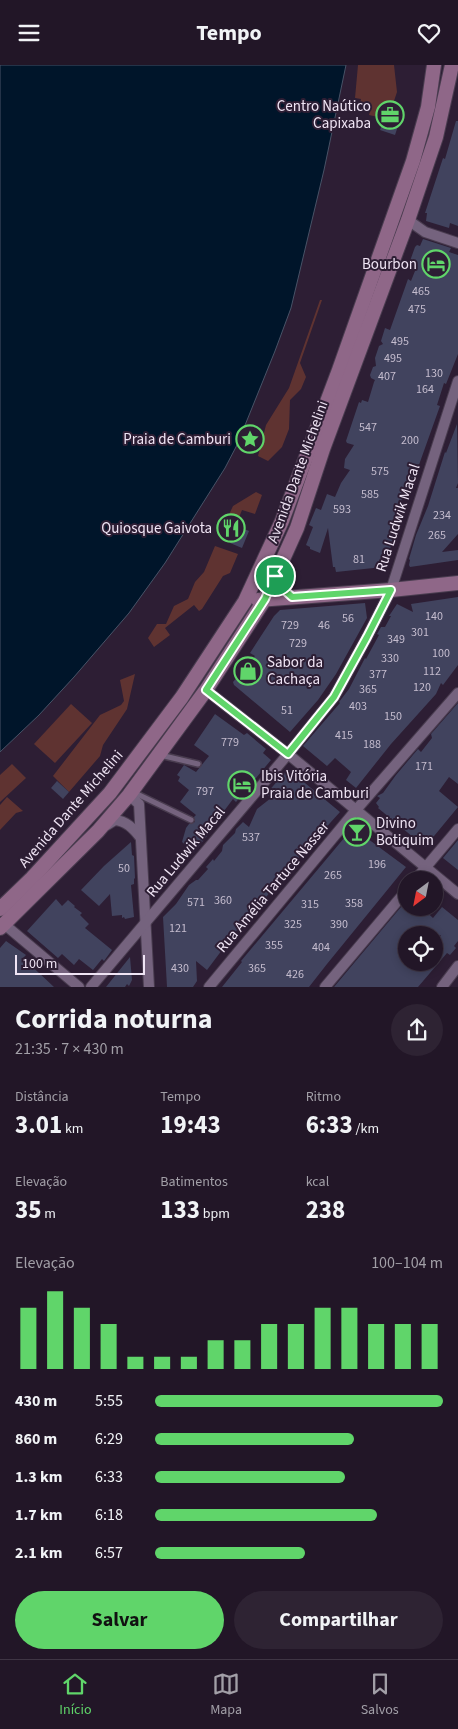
<!DOCTYPE html>
<html lang="pt">
<meta charset="utf-8">
<style>
body{margin:0;font-family:"Source Sans 3",sans-serif;background:#2e2333;color:#f1f3f6;height:100vh;display:flex;flex-direction:column;font-size:19px;white-space:nowrap}
*{box-sizing:border-box;margin:0}
p{font-size:16px;color:#a29fa7}
.icon{flex:none;width:28px;height:28px;fill:none;stroke:currentColor;stroke-width:2;stroke-linecap:round;stroke-linejoin:round}
.map{position:relative;height:922px;overflow:hidden}
.details{display:flex;flex-direction:column;background:#221627;flex:1}
.details>*{flex:none}
.needle{width:32px;rotate:212deg}
.tools{position:absolute;left:398px;top:806px;display:grid;gap:10px}
.tools a{display:grid;place-items:center;width:45px;height:45px;border-radius:50%;background:#221627;box-shadow:0 2px 8px #0003,0 0 0 1px #3f3544;font-size:25px}
.scale{position:absolute;left:15px;bottom:12px;width:130px;box-sizing:border-box;padding-left:5px;border:2px solid #efe4f4;border-top:0;font-size:14px;line-height:18px;white-space:nowrap;color:#efe4f4;-webkit-text-stroke:4px #2d1e34;paint-order:stroke}
.pin{position:absolute;display:grid;place-items:center;width:42px;height:42px;color:#fff;margin:-21px;border:2px solid #fff;border-radius:50%;box-shadow:0 1px 5px #0007}
.round{display:grid;place-items:center;flex:none;width:52px;height:52px;border-radius:26px;background:#2e2333}
.headline{display:flex;align-items:center;justify-content:space-between;height:85px;padding:0 15px}
h1{font-size:28px;font-weight:700;line-height:38px}
.stats{display:grid;grid-template-columns:repeat(3,1fr);gap:8px;height:85px;padding:5px 15px}
.stats div{display:grid;align-content:center}
.stats b{font-size:25px;font-weight:700}
.stats small{font-size:14px;font-weight:400}
.stats p{font-size:14px}
.chart{height:140px;padding:10px 15px}
.chart p{display:flex;justify-content:space-between}
.chart svg{width:100%;height:90px;margin-top:5px;stroke:#60d56a;stroke-width:6}
.primary-button{display:flex;gap:10px;margin-top:auto;padding:10px 15px}
.primary-button a{flex:1;height:58px;border-radius:30px;background:#60d56a;color:#111;font-size:20px;font-weight:700;line-height:58px;text-align:center}
.primary-button a+a{background:#2e2333;color:#f1f3f6}
ul{padding:0 15px;list-style:none;font-size:16px}
li{display:grid;grid-template-columns:80px 60px 1fr;align-items:center;height:38px}
li i{height:12px;border-radius:6px;background:#60d56a}
header{display:flex;justify-content:space-between;align-items:center;height:65px;padding:0 15px;background:#221627;font-size:22px;font-weight:700}
.tabs{display:flex;justify-content:space-around;align-items:center;height:70px;border-top:1px solid #3f3544;background:#221627;font-size:14px;color:#a29fa7}
.tabs a{display:grid;justify-items:center;gap:2px}
.tabs .active{color:#60d56a}
.map>svg:first-child{display:block}
</style>
<header><svg class="icon" aria-label="menu" viewBox="0 0 24 24"><path d="M4 6h16M4 12h16M4 18h16"/></svg>Tempo<svg class="icon" aria-label="heart" viewBox="0 0 24 24"><path d="M12 20l-8-8c-3-5 5-10 8-4 3-6 11-1 8 4z"/></svg></header>
<div class="map">
<svg width="458" height="922" viewBox="0 0 458 922">
<rect width="100%" height="100%" fill="#2d1e34"/>
<g fill="#5f3331">
<polygon points="358,0 394,0 397,27 391,45 381,42 378,52 369,50 371,43 360,38 361,34 355,33"/>
<polygon points="320,235 322,235 300,298 306,312 301,324 290,335 289,364 282,382 268,396 258,391 266,360 289,323"/>
<polygon points="256,427 262,430 255,449 242,445 236,460 226,456 233,441"/>
<polygon points="215,481 238,489 230,508 223,511 202,544 199,546 194,540 165,563 170,570 154,582 148,573 157,559 166,559 174,541 188,534 195,517 204,507"/>
<polygon points="135,609 127,644 103,680 100,691 69,727 53,711 100,650 121,640 124,636 120,615"/>
<polygon points="71,639 92,658 55,698 34,679"/>
<polygon points="12,699 26,713 0,737 0,710"/>
<polygon points="7,732 23,746 16,748 0,765 0,740"/>
</g>
<polygon fill="#00152a" stroke="#485367" points="0,0 346,0 324,105 291,243 275,286 237,380 225,403 165,498 129,548 74,612 39,650 0,687"/>
<g fill="#41435e" fill-rule="evenodd">
<polygon points="381,42 402,49 395,70 380,65 384,54 378,52"/>
<polygon points="456,56 458,56 458,161 450,158 449,163 426,156 427,148 425,148 443,93 445,94"/>
<polygon points="423,174 451,183 449,187 458,190 458,289 446,319 444,318 437,340 440,341 410,425 405,424 396,453 400,453 389,487 384,484 385,497 383,497 383,502 336,507 335,502 333,502 328,463 320,488 310,484 310,482 306,480 313,462 309,460 316,443 321,445 327,429 335,432 341,418 350,405 344,403 345,394 354,380 347,378 346,376 359,337 361,338 362,335 368,337 374,317 375,315 371,313 370,310 373,302 376,301 375,293 379,281 383,279 381,276 385,263 390,265 408,214 411,216 417,201 410,196 415,182 417,180 420,181"/>
<polygon points="457,359 458,418 456,423 458,423 458,469 442,487 458,485 458,495 410,502 409,500 410,495 409,494 416,470 428,441 445,387 446,388"/>
<polygon points="230,458 249,466 242,483 230,478 234,469 226,466"/>
<polygon points="458,532 458,600 443,620 441,618 436,629 391,679 356,723 346,715 351,707 335,693 327,701 303,681 340,638 339,637 349,624 365,593 366,594 379,570 377,569 381,562 385,562 391,551 389,551 397,539 413,547 411,539"/>
<polygon points="365,538 367,553 336,609 318,635 290,667 234,620 233,617 255,591 250,588 274,551 280,545"/>
<polygon points="458,638 458,719 449,712 439,726 458,742 425,782 378,743 379,742 376,738 380,733 377,731 383,728 396,710 418,684 421,687 432,673 431,669"/>
<polygon points="215,649 244,670 247,668 266,684 263,688 271,695 236,737 233,734 221,750 218,747 201,767 207,771 194,787 182,777 186,763 189,759 195,757 194,752 196,750 180,737 189,725 178,716 180,712 177,710 184,700 196,707 209,691 194,680"/>
<polygon points="288,704 340,747 284,809 239,867 237,865 207,905 196,896 197,916 193,922 167,922 163,852 176,839 189,820 196,815 198,815 208,804 206,802 213,794 214,796 222,786 223,780 235,768 236,764 243,757 249,762 257,744 271,733 266,729"/>
<polygon points="57,716 69,727 63,734 51,723"/>
<polygon points="355,760 366,768 364,771 406,802 327,899 309,922 222,922 242,897 241,896"/>
<polygon points="458,775 458,805 443,793"/>
<polygon points="131,777 132,790 134,791 135,813 134,814 134,819 131,820 134,852 125,854 124,852 122,853 122,850 112,851 110,829 99,841 81,825 104,801"/>
<polygon points="56,834 62,841 68,835 75,841 74,842 82,848 80,850 89,859 85,863 112,885 104,896 102,894 93,905 79,894 74,900 62,889 58,893 27,866"/>
<path d="M 406,836 L 406,842 L 421,842 L 433,853 L 442,842 L 458,855 L 458,876 L 454,881 L 456,883 L 450,890 L 447,888 L 418,922 L 334,922 ZM 406,870 L 441,870 L 434,878 L 434,898 L 406,898 Z"/>
<polygon points="6,876 26,890 23,893 54,922 0,922 0,883"/>
<polygon points="130,892 132,915 129,921 127,919 125,922 106,922"/>
</g>
<g fill="none" stroke-linecap="round" stroke-linejoin="round">
<g stroke="#493c4f" stroke-width="8">
<g id="lane">
<polyline points="160,690 198,699"/>
<polyline points="133,727 191,755"/>
</g>
</g>
<g stroke="#493c4f" stroke-width="12">
<g id="street">
<polyline points="408,155 425,167 458,178"/>
<polyline points="206,625 288,689 458,829"/>
<polyline points="129,730 139,739 149,922"/>
<path d="M 107,760 L 115,755 C 126,756 133,763 140,772"/>
<polyline points="415,815 458,764"/>
<polyline points="4,859 79,922"/>
<polyline points="91,922 288,689 334,632 367,572 391,525 458,316"/>
<polyline points="209,922 356,745 458,628"/>
<polyline points="325,922 406,826"/>
<polyline points="442,922 458,901"/>
</g>
</g>
<g stroke="#493c4f" stroke-width="16">
<g id="secondary">
<polyline points="258,535 391,525 458,518"/>
<polyline points="0,844 32,813 110,728 182,632 245,536 282,456 339,305 413,96 428,42 434,0"/>
<polyline points="0,863 98,766 129,730 206,625 265,534 297,463 323,384 408,155 436,72 452,0"/>
</g>
</g>
<use href="#lane" stroke="#75637e" stroke-width="5"/>
<use href="#street" stroke="#75637e" stroke-width="10"/>
<use href="#secondary" stroke="#8f6788" stroke-width="14"/>
</g>
<g fill="none" stroke-linecap="round" stroke-linejoin="round">
<g stroke="#fff" stroke-width="10">
<polygon id="route" points="275,511 280,521 292,532 391,525 367,572 334,632 288,689 206,625 265,534"/>
</g>
<use href="#route" stroke="#60d56a" stroke-width="6"/>
</g>
<defs>
<g id="office-ring" transform="scale(1.4375)"><circle r="9.5" fill="#2d1e34" stroke="#60d56a" stroke-width="1.5"/><path d="M-6-3h4V-5.5h4V-3h4V5H-6ZM-1-4.5V-3h2v-1.5ZM-6 0V1H6V0Z" fill="#60d56a"/></g>
<g id="hotel-ring" transform="scale(1.4375)"><circle r="9.5" fill="#2d1e34" stroke="#60d56a" stroke-width="1.5"/><path d="M-6-4.5h1.5V1H6V5H4.5V3h-9V5H-6ZM-4 0a1.8 1.8 0 1 1 3.6 0ZM.5 0V-2.5h3Q6-2.5 6 0Z" fill="#60d56a"/></g>
<g id="sight-ring" transform="scale(1.4375)"><circle r="9.5" fill="#2d1e34" stroke="#60d56a" stroke-width="1.5"/><path d="M0-6L1.8-2.2L6-1.7L2.9 1.2L3.7 5.4L0 3.3L-3.7 5.4L-2.9 1.2L-6-1.7L-1.8-2.2Z" fill="#60d56a"/></g>
<g id="restaurant-ring" transform="scale(1.4375)"><circle r="9.5" fill="#2d1e34" stroke="#60d56a" stroke-width="1.5"/><path d="M-5-6h1v4h1v-4h1v4h1v-4h1v5L-1.5 .5V6h-2V.5L-5-1ZM5-6V6H3V1.5H1.5Q1.5-4 5-6Z" fill="#60d56a"/></g>
<g id="shop-ring" transform="scale(1.4375)"><circle r="9.5" fill="#2d1e34" stroke="#60d56a" stroke-width="1.5"/><path d="M-5-2.5h2.3a2.7 3.5 0 0 1 5.4 0H5L5.5 6h-11ZM-1.5-2.5h3a1.5 2.3 0 0 0-3 0Z" fill="#60d56a"/></g>
<g id="bar-ring" transform="scale(1.4375)"><circle r="9.5" fill="#2d1e34" stroke="#60d56a" stroke-width="1.5"/><path d="M-6-5H6L.8 .8V4.5H3.5V6h-7V4.5H-.8V.8Z" fill="#60d56a"/></g>
</defs>
<g fill-rule="evenodd">
<use href="#office-ring" x="390" y="50"/>
<use href="#hotel-ring" x="436" y="199"/>
<use href="#sight-ring" x="250" y="374"/>
<use href="#restaurant-ring" x="231" y="463"/>
<use href="#shop-ring" x="248" y="606"/>
<use href="#hotel-ring" x="242" y="720"/>
<use href="#bar-ring" x="357" y="767"/>
</g>
<g text-anchor="middle" dominant-baseline="central" stroke-width="4" stroke-linejoin="round" paint-order="stroke">
<g font-size="12" fill="#c4bcce">
<text x="421" y="226">465</text>
<text x="417" y="244">475</text>
<text x="400" y="276">495</text>
<text x="393" y="293">495</text>
<text x="434" y="308">130</text>
<text x="387" y="311">407</text>
<text x="425" y="324">164</text>
<text x="368" y="362">547</text>
<text x="410" y="375">200</text>
<text x="380" y="406">575</text>
<text x="370" y="429">585</text>
<text x="342" y="444">593</text>
<text x="442" y="450">234</text>
<text x="437" y="470">265</text>
<text x="359" y="494">81</text>
<text x="434" y="551">140</text>
<text x="348" y="553">56</text>
<text x="290" y="560">729</text>
<text x="324" y="560">46</text>
<text x="420" y="567">301</text>
<text x="396" y="574">349</text>
<text x="298" y="578">729</text>
<text x="441" y="588">100</text>
<text x="390" y="593">330</text>
<text x="432" y="606">112</text>
<text x="378" y="609">377</text>
<text x="422" y="622">120</text>
<text x="368" y="624">365</text>
<text x="358" y="641">403</text>
<text x="287" y="645">51</text>
<text x="393" y="651">150</text>
<text x="344" y="670">415</text>
<text x="230" y="677">779</text>
<text x="372" y="679">188</text>
<text x="424" y="701">171</text>
<text x="205" y="726">797</text>
<text x="251" y="772">537</text>
<text x="377" y="799">196</text>
<text x="124" y="803">50</text>
<text x="333" y="810">265</text>
<text x="223" y="835">360</text>
<text x="196" y="837">571</text>
<text x="354" y="838">358</text>
<text x="310" y="839">315</text>
<text x="293" y="859">325</text>
<text x="339" y="859">390</text>
<text x="178" y="863">121</text>
<text x="274" y="880">355</text>
<text x="321" y="882">404</text>
<text x="180" y="903">430</text>
<text x="257" y="903">365</text>
<text x="295" y="909">426</text>
</g>
<g font-size="15" fill="#efe4f4" stroke="#2d1e34" text-anchor="end">
<text x="371" y="41">Centro Naútico<tspan x="371" dy="17">Capixaba</tspan></text>
<text x="417" y="199">Bourbon</text>
<text x="231" y="374">Praia de Camburi</text>
<text x="212" y="463">Quiosque Gaivota</text>
<text x="267" y="597" text-anchor="start">Sabor da<tspan x="267" dy="17">Cachaça</tspan></text>
<text x="261" y="711" text-anchor="start">Ibis Vitória<tspan x="261" dy="17">Praia de Camburi</tspan></text>
<text x="376" y="758" text-anchor="start">Divino<tspan x="376" dy="17">Botiquim</tspan></text>
</g>
<g font-size="15" fill="#efe4f4" stroke="#2d1e34">
<text transform="translate(298 407) rotate(-70)">Avenida Dante Michelini</text>
<text transform="translate(398 453) rotate(-72)">Rua Ludwik Macal</text>
<text transform="translate(71 744) rotate(-49)">Avenida Dante Michelini</text>
<text transform="translate(186 787) rotate(-50)">Rua Ludwik Macal</text>
<text transform="translate(273 822) rotate(-50)">Rua Amélia Tartuce Nasser</text>
</g>
</g>
</svg>
<div class="tools">
<a><svg class="needle" viewBox="-14 -14 28 28"><path d="M0-13l5 13h-10z" fill="#e53935"/><path d="M0 13l5-13h-10z" fill="#a29fa7"/></svg></a>
<a><svg class="icon" aria-label="locate" viewBox="0 0 24 24"><circle cx="12" cy="12" r="6"/><path d="M12 2v4M12 18v4M2 12h4M18 12h4"/></svg></a>
</div>
<div class="scale">100 m</div>
<div class="pin" style="left:275px;top:511px;background:#1e9e55"><svg class="icon" aria-label="arrive" viewBox="0 0 24 24"><path d="M6 21V4h12l-3 4 3 4H6"/></svg></div>
</div>
<section class="details">
<div class="headline"><div><h1>Corrida noturna</h1><p>21:35 · 7 × 430 m</p></div><a class="round"><svg class="icon" aria-label="share" viewBox="0 0 24 24"><path d="M12 15V3M7 8l5-5 5 5M5 13v7h14v-7"/></svg></a></div>
<div class="stats">
<div><p>Distância</p><b>3.01<small> km</small></b></div>
<div><p>Tempo</p><b>19:43</b></div>
<div><p>Ritmo</p><b>6:33<small> /km</small></b></div>
</div>
<div class="stats">
<div><p>Elevação</p><b>35<small> m</small></b></div>
<div><p>Batimentos</p><b>133<small> bpm</small></b></div>
<div><p>kcal</p><b>238</b></div>
</div>
<div class="chart"><p><span>Elevação</span>100–104 m</p>
<svg viewBox="0 0 160 44" preserveAspectRatio="none"><path d="M5 44V14M15 44V6M25 44V14M35 44V22M45 44V38M55 44V38M65 44V38M75 44V30M85 44V30M95 44V22M105 44V22M115 44V14M125 44V14M135 44V22M145 44V22M155 44V22"/></svg>
</div>
<ul>
<li><b>430 m</b>5:55<i style="width:100%"></i></li>
<li><b>860 m</b>6:29<i style="width:69%"></i></li>
<li><b>1.3 km</b>6:33<i style="width:66%"></i></li>
<li><b>1.7 km</b>6:18<i style="width:77%"></i></li>
<li><b>2.1 km</b>6:57<i style="width:52%"></i></li>
</ul>
<div class="primary-button"><a>Salvar</a><a>Compartilhar</a></div>
</section>
<nav class="tabs">
<a class="active"><svg class="icon" aria-label="home" viewBox="0 0 24 24"><path d="M3 11l9-7 9 7M6 9v11h12V9"/></svg>Início</a>
<a><svg class="icon" aria-label="map" viewBox="0 0 24 24"><path d="M3 6l6-2 6 2 6-2v14l-6 2-6-2-6 2zM9 4v14M15 6v14"/></svg>Mapa</a>
<a><svg class="icon" aria-label="saved" viewBox="0 0 24 24"><path d="M7 4h10v16l-5-4-5 4z"/></svg>Salvos</a>
</nav>
